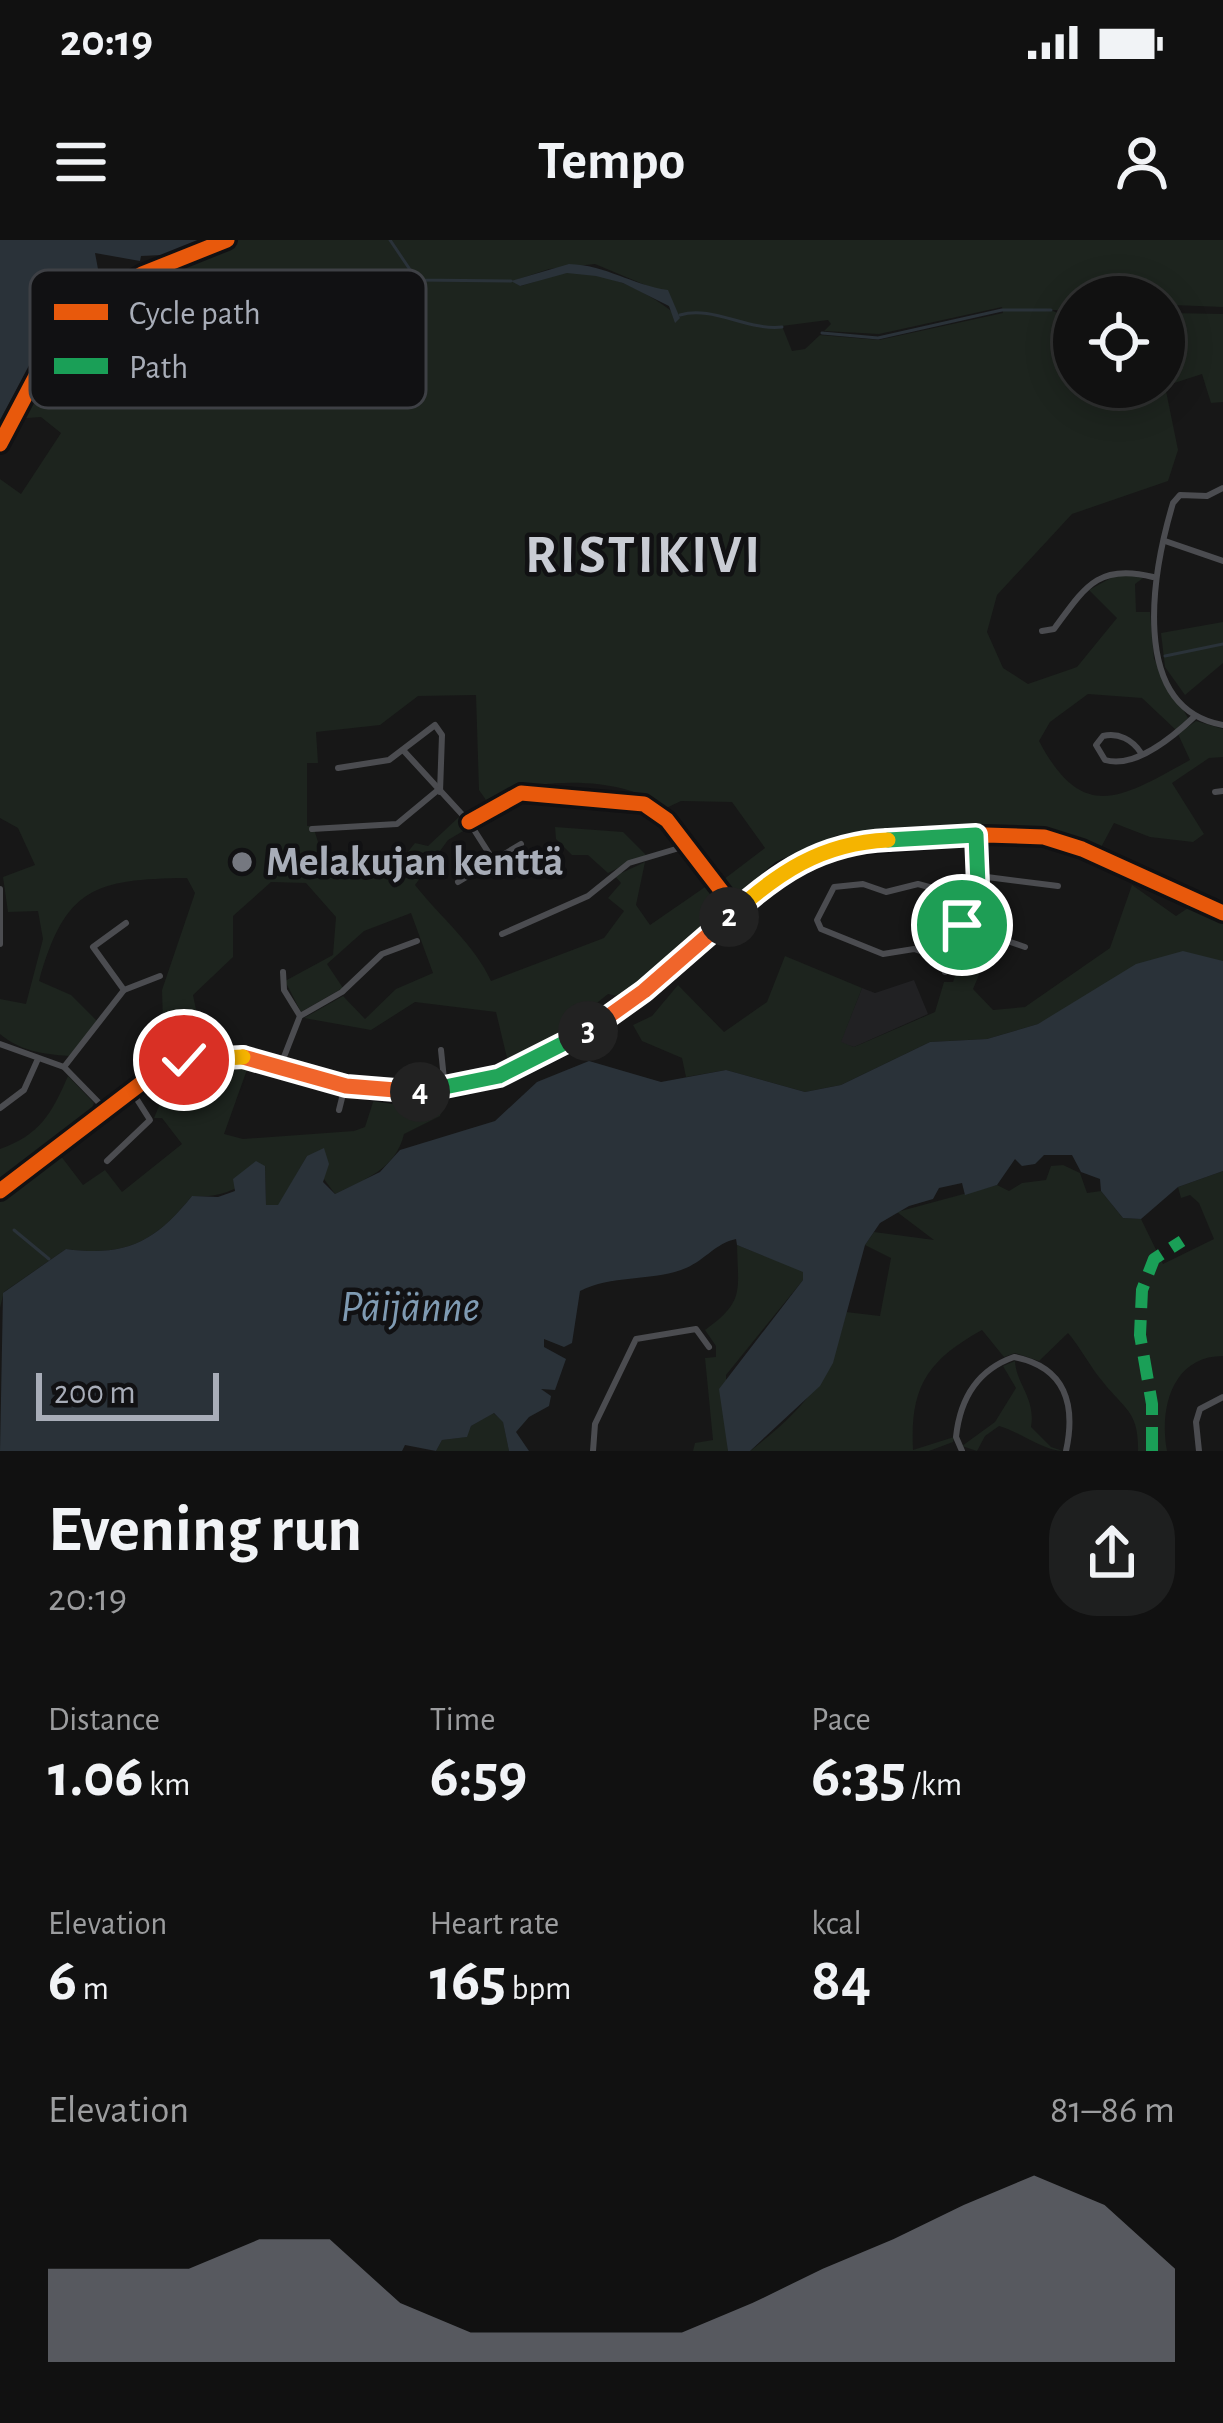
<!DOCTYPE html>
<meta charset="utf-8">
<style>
body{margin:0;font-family:"Alegreya Sans",sans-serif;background:#1e1f1f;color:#f1f3f6;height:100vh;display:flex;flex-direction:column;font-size:45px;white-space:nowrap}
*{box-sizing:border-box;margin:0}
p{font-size:39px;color:#9c9d9f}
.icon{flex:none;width:66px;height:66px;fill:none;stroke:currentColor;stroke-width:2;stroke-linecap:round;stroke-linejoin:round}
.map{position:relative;height:1211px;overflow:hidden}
.sheet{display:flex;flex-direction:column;background:#111;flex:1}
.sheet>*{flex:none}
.controls{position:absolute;left:1053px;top:36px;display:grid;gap:24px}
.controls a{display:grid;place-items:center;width:132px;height:132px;border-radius:50%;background:#111;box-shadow:0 6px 30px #0003,0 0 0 3px #303131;font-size:60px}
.scale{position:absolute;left:36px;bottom:30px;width:183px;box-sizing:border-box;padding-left:12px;border:6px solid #a8adb8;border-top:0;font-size:33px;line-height:42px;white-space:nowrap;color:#a8adb8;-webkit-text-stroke:9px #111113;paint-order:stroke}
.pin{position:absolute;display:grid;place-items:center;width:102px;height:102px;color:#fff;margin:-51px;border:6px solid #fff;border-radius:50%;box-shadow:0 3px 12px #0007}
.km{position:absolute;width:60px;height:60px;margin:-30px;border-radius:50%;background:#222;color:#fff;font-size:33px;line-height:60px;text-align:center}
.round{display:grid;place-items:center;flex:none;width:126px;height:126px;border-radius:48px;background:#1e1f1f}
.headline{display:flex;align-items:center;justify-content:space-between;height:204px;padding:0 48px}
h1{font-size:66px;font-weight:600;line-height:90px}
.metrics{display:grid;grid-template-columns:repeat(3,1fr);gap:18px;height:204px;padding:12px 48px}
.metrics div{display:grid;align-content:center}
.metrics b{font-size:60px;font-weight:600}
.metrics small{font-size:33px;font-weight:400}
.metrics p{font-size:33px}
.chart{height:336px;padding:24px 48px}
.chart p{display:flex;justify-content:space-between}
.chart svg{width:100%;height:216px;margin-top:12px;fill:#757880;opacity:.7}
.status{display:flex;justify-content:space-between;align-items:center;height:84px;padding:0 60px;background:#111;direction:ltr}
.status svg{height:33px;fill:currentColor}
header{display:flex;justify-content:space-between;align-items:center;height:156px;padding:0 48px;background:#111;font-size:54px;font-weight:600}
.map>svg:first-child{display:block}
</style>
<div class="status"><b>20:19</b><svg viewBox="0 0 49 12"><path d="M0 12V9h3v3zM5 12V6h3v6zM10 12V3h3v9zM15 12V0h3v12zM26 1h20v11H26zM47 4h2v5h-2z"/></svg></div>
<header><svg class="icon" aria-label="menu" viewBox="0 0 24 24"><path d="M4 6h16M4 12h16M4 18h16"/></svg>Tempo<svg class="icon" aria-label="person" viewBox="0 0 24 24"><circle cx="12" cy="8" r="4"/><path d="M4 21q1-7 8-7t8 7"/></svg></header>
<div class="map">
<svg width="1223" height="1211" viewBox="0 0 1223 1211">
<rect width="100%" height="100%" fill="#171717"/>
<polygon fill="#212123" points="914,740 928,774 854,807 840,803 862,748 875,753"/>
<g fill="#1d241e" fill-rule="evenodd">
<path d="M 234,0 L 1223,0 L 1223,67 L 1173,65 L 1164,71 L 1164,57 L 1074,57 L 1074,70 L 1051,70 L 1074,81 L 1074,147 L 1164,147 L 1164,92 L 1168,96 L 1164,81 L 1170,73 L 1223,74 L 1223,162 L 1211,163 L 1202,134 L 1165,146 L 1178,210 L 1168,241 L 1072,274 L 997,355 L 987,392 L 1003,428 L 1028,444 L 1077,427 L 1117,378 L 1089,350 L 1120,333 L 1143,338 L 1135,344 L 1136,372 L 1150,372 L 1154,419 L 1188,478 L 1176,490 L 1142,458 L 1088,454 L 1050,482 L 1039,501 C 1083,584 1121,558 1190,520 L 1178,494 L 1196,481 L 1223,489 L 1223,517 L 1209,518 L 1172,543 L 1204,594 L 1193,602 L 1150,597 L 1114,583 L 1098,613 C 1085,606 1071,597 1056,593 C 1002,577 862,588 809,609 C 784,619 761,639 740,656 L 719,643 L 765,608 L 732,562 L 681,561 L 664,569 C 627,534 529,537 486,560 L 479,550 L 476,455 L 418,456 L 380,485 L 316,492 L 318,523 L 307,523 L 307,586 L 313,586 L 323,618 L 407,613 L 415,603 L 428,606 L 460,576 L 470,587 L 448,600 L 415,645 C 441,678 474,704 491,741 L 604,698 L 624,671 L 608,658 L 621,643 L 615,636 L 645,622 L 636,665 L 650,685 L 708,645 L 719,672 C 686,696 659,728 627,758 L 608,754 L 567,787 L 508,822 L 496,772 L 415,762 L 371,790 L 304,778 L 343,756 L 365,779 L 396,749 L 433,733 L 411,673 L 364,691 L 327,724 L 343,748 L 301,772 L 285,741 L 333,715 L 336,677 L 306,643 L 271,642 L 233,676 L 233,717 L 193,755 L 203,804 L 164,815 L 162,750 L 195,653 L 187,638 C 94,639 65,648 39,741 L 71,755 L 98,782 L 69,816 C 43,814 20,811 0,794 L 0,759 L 26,764 L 43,699 L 38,671 L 8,672 L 3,637 L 35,625 L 18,588 L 0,578 L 0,239 L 21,254 L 61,193 L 41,177 L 0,180 L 24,136 L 34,137 L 77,74 L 149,35 L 192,22 ZM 595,24 L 650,47 L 680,78 C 649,52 608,31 566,33 C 552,33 535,43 520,46 L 513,41 L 549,29 ZM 1002,67 L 1003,73 L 879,100 L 820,95 L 805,109 L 792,111 L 782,86 L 828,80 L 831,84 L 824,91 L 879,94 Z"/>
<polygon points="1223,382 1223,423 1185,455 1165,427 1161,393"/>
<polygon points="555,587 623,592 646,615 608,633 588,615 572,615 556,599"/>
<polygon points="1132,645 1176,676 1191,666 1223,677 1223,721 1071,767 1038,784 987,799 930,802 841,845 805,852 726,830 686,837 682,818 642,801 633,785 652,776 678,745 724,792 767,762 785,716 862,748 841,802 854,807 935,772 944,742 953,742 971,691 994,700 973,749 993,770 1025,767 1110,708"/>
<path d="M 209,820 L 249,824 L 224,894 L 243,899 L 354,891 L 365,887 L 375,856 L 447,853 L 440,876 L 404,894 C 396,929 364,940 335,954 L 307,916 L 279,965 L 266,966 L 265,926 C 240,948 226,958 192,956 C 155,1002 126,1017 66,1009 L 4,1052 L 0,1068 L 0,959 L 57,911 L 83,945 L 105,930 L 122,952 L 182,904 L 162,878 L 154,878 L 175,828 Z"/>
<path d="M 68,836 L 94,863 L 88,878 L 0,945 L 0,909 C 40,895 52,873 68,836 Z"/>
<path d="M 1063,925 L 1080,933 L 1087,953 L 1101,951 L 1123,978 L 1141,979 L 1163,1024 L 1214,999 L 1199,963 L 1190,955 L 1181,958 L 1178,947 L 1223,931 L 1223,1116 C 1172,1116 1159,1169 1167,1211 L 1138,1211 C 1139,1171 1124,1169 1103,1142 C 1090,1127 1081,1108 1068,1093 L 1039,1121 L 1015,1113 L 1004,1117 L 982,1090 C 926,1121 910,1148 913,1210 L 954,1197 L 953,1202 L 929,1211 L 750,1211 C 803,1170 832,1138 846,1072 L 880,1076 L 891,1018 L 865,1005 L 874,992 L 934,1000 L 897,972 L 997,945 L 1009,951 L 1022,943 L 1046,940 L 1051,926 Z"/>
<path d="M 737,1005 L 803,1031 L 803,1040 L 726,1135 L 728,1211 L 693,1211 L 695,1203 L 713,1200 L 705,1118 L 716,1117 L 716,1106 L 705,1090 C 745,1061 738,1051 737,1005 Z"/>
<path d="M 1015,1121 C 1016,1144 1036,1158 1031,1187 L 1051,1207 L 1063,1211 C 1044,1211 1020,1192 999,1186 L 985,1196 L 977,1211 L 962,1206 L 995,1182 L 1016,1148 L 1003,1126 Z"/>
<polygon points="493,1173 503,1181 509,1211 436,1211 442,1200 466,1197 471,1186"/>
</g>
<g fill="#2a3239">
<polygon points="0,0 199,0 162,15 141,16 140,21 95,13 98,29 51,84 50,101 33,137 24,136 0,180"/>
<path d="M 569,24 C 606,25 632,45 668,50 L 680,78 L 675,83 L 669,66 L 623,43 L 596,36 L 567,33 L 520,46 L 511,41 Z"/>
<path d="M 1183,711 L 1223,721 L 1223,931 L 1178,947 L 1141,979 L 1123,978 L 1101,951 L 1100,939 L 1081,932 L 1072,915 L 1044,915 L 1035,924 L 1022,926 L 1015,919 L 997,945 L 965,955 L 962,943 L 939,948 L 933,959 L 909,966 L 880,983 L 865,1005 L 833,1123 L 820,1146 L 750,1211 L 728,1211 L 719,1149 L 803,1040 L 803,1032 L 737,1005 L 736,999 C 716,1003 705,1020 686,1028 C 653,1042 613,1034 580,1051 L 572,1103 L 564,1107 L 544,1099 L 544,1107 L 566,1119 L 555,1150 L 541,1149 L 551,1156 L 549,1166 L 529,1177 L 516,1192 L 529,1211 L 509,1211 L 503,1182 L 494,1173 L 471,1186 L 467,1197 L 442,1200 L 436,1211 L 405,1205 L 402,1211 L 0,1211 L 3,1053 L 66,1009 C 126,1017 155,1002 192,956 L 218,957 L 235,951 L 233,939 L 256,921 L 265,926 L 266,965 L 278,965 L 307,916 L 324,908 L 329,924 L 323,942 L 335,954 L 380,932 L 400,910 L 495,881 L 537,842 L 589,821 L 661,842 L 726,830 L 805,852 L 841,845 L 930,802 L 987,799 L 1038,784 L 1136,724 Z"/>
</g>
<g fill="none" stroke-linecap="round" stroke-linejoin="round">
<g stroke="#2a3239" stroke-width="3">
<polyline points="390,0 417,40 511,41"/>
<path d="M 680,75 C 712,65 748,91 782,87"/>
<polyline points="822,93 878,98 1002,70 1051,70"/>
<polyline points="1165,416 1223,404"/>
<polyline points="14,990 49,1019"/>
</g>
<g stroke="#4b4c50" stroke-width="6">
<polyline points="0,204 58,94 75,73 142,34 227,0"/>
<path d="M 1223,248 L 1207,256 L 1180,255 L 1173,263 C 1154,327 1126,468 1223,485"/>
<polyline points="1165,301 1223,321"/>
<path d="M 1042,391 L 1054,389 C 1085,347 1098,323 1153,337"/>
<polyline points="403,510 469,582 492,618"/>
<path d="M 1141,513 C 1133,500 1118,492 1103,496 L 1096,505 L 1105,520 C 1135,529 1174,496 1195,476"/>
<polyline points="338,528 389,520 435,485 442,495 440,552"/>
<polyline points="1215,552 1223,551"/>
<polyline points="469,582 521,553 644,564 667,580 736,670"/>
<polyline points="312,589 397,584 438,550"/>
<polyline points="979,636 1058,646"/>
<polyline points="458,642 521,604"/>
<polyline points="0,649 0,704"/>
<polyline points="962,685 1025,707"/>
<polyline points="502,694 588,656 629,623 686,606"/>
<polyline points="948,720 914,709 883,714 821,689 817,680 834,647 863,644 886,652 918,644 973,659"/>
<polyline points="283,732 284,750 300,776"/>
<polyline points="945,732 978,645 976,595"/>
<polyline points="124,750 93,707 126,683"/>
<polyline points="0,804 64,827 105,869"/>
<polyline points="441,810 445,849"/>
<polyline points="64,827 124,750 160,736"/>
<polyline points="280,827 300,776 342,752 382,714 417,701"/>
<polyline points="0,868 24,850 37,821"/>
<polyline points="339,870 345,846"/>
<polyline points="107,921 150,880 131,850"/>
<polyline points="593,1211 595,1184 636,1099 696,1089 709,1107"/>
<path d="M 962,1211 L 956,1197 C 960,1159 977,1130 1014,1117 C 1066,1127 1076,1165 1066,1211"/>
<polyline points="1199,1211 1196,1182 1200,1169 1223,1157"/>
</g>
<polyline stroke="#4a4a4e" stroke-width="9" points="0,951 152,835 184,820 243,817 345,846 395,853 458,847 519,828 579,797 630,762 782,631 840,606 986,595 1044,597 1082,609 1223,673"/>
<polyline stroke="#1a9f57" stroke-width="12" stroke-dasharray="24 12" stroke-linecap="butt" points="1152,1211 1152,1164 1140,1095 1142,1050 1154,1019 1182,1001"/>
<g stroke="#111113" stroke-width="22">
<g id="cycleway">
<polyline points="0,204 58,94 75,73 142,34 227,0"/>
<polyline points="469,582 521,553 644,564 667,580 736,670"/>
<polyline points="0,951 152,835 184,820 243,817 345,846 395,853 458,847 519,828 579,797 630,762 782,631 840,606 986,595 1044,597 1082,609 1223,673"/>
</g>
</g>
<use href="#cycleway" stroke="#e8590c" stroke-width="15"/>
</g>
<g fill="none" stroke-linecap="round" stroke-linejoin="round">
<g stroke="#fff" stroke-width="24">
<polyline id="split-1" points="888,600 976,595 978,645 962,685"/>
</g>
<g stroke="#fff" stroke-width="24">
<path id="split-2" d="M 729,677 C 777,633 821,603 888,600"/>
</g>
<g stroke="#fff" stroke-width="24">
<polyline id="split-3" points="588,791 644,751 729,677"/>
</g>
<g stroke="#fff" stroke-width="24">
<polyline id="split-4" points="420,852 499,836 588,791"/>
</g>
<g stroke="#fff" stroke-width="24">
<polyline id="split-5" points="243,817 346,846 420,852"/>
</g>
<g stroke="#fff" stroke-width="24">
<polyline id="split-6" points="184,820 243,817"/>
</g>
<use href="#split-1" stroke="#22a559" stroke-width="15"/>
<use href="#split-2" stroke="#f5b400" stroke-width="15"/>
<use href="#split-3" stroke="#f0652b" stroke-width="15"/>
<use href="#split-4" stroke="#22a559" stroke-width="15"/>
<use href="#split-5" stroke="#f0652b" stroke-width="15"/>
<use href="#split-6" stroke="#f5b400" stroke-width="15"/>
</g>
<circle fill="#757880" stroke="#111113" stroke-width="4.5" cx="242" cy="622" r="12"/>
<g text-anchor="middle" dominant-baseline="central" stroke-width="9" stroke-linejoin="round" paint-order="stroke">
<g font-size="42" font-weight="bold" fill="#a8adb8" stroke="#111113" text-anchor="start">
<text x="266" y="622">Melakujan kenttä</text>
</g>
<g font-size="45" font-style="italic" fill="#7f9bb3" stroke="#111113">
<text x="410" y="1067">Päijänne</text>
</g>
<g font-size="54" font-weight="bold" letter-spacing="3" fill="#c9ccd4" stroke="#111113">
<text x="644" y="316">RISTIKIVI</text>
</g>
</g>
<rect x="30" y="30" width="396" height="138" rx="18" fill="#111113" stroke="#3e4045" stroke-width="3"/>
<rect x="54" y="64" width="54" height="16" fill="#e8590c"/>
<rect x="54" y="118" width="54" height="16" fill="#1a9f57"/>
<g font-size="33" fill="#a8adb8">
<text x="129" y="84">Cycle path</text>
<text x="129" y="138">Path</text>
</g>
</svg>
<div class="controls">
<a><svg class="icon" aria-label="locate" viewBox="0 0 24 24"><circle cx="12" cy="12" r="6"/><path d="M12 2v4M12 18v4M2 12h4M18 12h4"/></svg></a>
</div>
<div class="scale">200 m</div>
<div class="pin" style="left:962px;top:685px;background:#1e9e55"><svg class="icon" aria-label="arrive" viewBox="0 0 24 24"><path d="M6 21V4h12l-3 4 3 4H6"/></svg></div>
<div class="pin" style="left:184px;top:820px;background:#d93025"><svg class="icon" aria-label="check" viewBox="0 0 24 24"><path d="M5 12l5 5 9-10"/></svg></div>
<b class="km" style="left:729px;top:677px">2</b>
<b class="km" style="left:588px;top:791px">3</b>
<b class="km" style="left:420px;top:852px">4</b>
</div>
<section class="sheet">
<div class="headline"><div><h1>Evening run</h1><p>20:19</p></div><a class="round"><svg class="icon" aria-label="share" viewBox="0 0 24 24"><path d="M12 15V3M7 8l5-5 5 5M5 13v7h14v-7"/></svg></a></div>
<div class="metrics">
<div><p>Distance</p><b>1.06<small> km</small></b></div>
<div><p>Time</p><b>6:59</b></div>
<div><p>Pace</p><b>6:35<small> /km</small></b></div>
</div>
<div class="metrics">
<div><p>Elevation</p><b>6<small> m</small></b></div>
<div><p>Heart rate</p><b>165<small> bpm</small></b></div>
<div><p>kcal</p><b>84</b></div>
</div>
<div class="chart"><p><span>Elevation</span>81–86 m</p>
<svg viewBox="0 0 160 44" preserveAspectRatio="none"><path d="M0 44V25L10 25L20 25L30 19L40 19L50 32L60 38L70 38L80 38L90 38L100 32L110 25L120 19L130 12L140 6L150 12L160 25V44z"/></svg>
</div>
</section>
